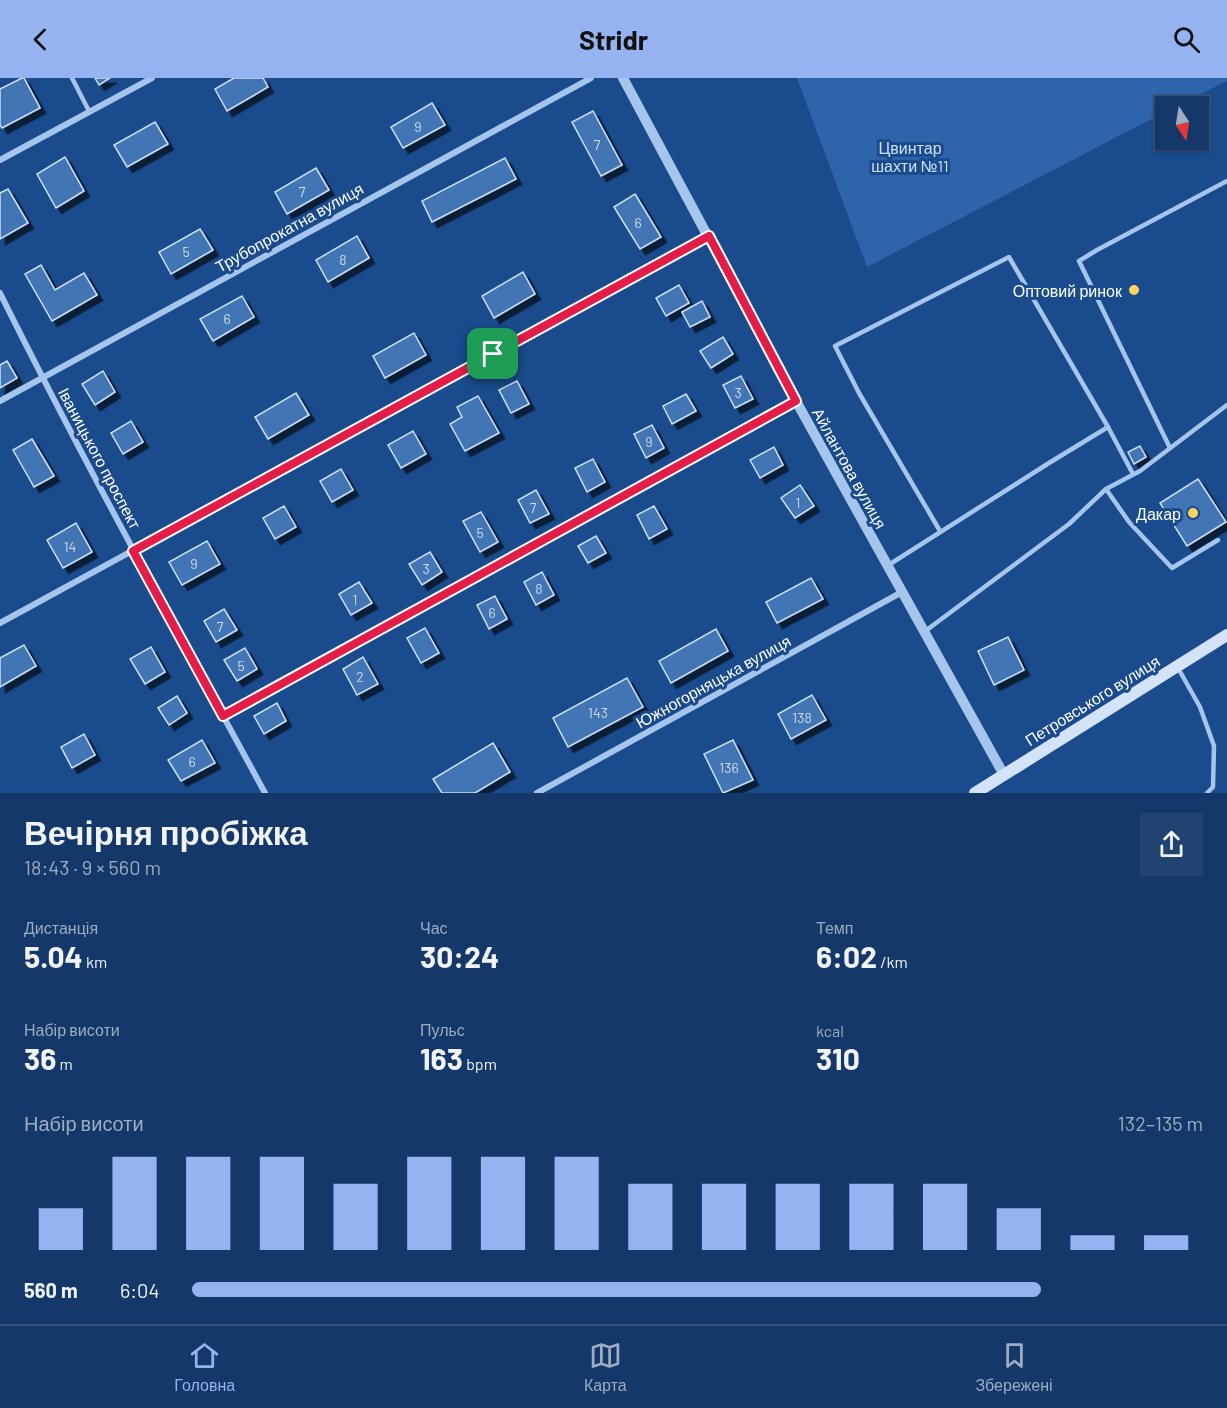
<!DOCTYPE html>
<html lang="uk">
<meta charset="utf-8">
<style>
body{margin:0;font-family:Barlow,sans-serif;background:#214371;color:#f1f3f6;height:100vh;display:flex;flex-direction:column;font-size:22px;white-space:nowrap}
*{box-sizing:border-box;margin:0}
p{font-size:20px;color:#9dacc0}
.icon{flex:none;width:33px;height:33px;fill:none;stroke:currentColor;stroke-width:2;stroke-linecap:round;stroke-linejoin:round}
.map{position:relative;height:715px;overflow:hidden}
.details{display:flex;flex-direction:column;background:#143869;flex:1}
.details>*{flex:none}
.needle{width:39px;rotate:168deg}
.fabs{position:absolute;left:1155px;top:18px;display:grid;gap:12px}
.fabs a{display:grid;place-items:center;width:54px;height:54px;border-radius:0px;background:#143869;box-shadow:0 2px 4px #0004,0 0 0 2px #33527d;font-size:30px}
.pin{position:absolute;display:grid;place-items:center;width:51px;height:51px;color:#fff;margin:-26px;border-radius:12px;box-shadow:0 3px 9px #0006}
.round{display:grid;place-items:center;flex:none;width:63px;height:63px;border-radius:0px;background:#214371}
.headline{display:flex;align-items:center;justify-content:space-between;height:102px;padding:0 24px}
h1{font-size:33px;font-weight:700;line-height:45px}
.stats{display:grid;grid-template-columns:repeat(3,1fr);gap:9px;height:102px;padding:6px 24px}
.stats div{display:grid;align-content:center}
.stats b{font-size:30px;font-weight:700}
.stats small{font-size:16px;font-weight:400}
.stats p{font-size:16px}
.chart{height:168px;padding:12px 24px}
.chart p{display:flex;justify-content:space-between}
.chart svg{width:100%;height:108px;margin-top:6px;stroke:#95b2f1;stroke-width:6}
ul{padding:0 24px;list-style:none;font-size:20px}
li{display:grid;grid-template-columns:96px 72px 1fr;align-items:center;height:45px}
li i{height:15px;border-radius:8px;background:#95b2f1}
header{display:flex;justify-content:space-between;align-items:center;height:78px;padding:0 24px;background:#95b2f1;color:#111;font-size:27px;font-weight:700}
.tab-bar{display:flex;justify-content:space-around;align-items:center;height:84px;border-top:2px solid #33527d;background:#143869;font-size:16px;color:#9dacc0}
.tab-bar a{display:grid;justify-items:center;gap:3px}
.tab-bar .selected{color:#95b2f1}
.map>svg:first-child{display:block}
</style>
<header><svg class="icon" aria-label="back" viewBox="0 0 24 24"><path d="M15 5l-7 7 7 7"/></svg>Stridr<svg class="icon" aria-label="search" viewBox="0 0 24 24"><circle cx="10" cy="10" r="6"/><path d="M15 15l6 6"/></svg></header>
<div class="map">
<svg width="1227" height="715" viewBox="0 0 1227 715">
<defs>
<filter id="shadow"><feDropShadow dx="5.5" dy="5.5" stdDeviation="0" flood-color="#0009"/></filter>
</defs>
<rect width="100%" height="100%" fill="#1a4b8c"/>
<polygon fill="#2d64aa" points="797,0 1227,0 1227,3 1177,28 1166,28 1165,34 867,189"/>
<g fill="#4374b4" stroke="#cbe0fa" stroke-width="1.5" filter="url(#shadow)">
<polygon points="22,0 24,0 40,30 2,50 0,47 0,11"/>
<polygon points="95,0 110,0 99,7"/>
<polygon points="234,0 263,0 268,9 227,33 215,11"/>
<polygon points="432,25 445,47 403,70 391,49"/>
<polygon points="593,33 622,87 601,98 572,44"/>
<polygon points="155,44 168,66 127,89 114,67"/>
<polygon points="65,79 84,113 56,130 37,96"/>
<polygon points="505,80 516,101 432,144 422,123"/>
<polygon points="316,90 329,112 287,136 275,114"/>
<polygon points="8,111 28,145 0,161 0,115"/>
<polygon points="635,116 661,159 640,171 614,129"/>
<polygon points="200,151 213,172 171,196 159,174"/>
<polygon points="357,158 369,180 328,204 316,182"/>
<polygon points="41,187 55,212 84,195 97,217 52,243 25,196"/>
<polygon points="523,194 535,216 494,240 482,218"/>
<polygon points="679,207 689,225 666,238 656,220"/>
<polygon points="242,218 254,239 213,263 200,241"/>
<polygon points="702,223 710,239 690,249 682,234"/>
<polygon points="414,255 426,277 385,300 373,278"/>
<polygon points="723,259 733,276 711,290 700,273"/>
<polygon points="7,283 17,300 0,310 0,287"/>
<polygon points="103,293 115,314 95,327 82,306"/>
<polygon points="741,298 753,321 735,330 723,307"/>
<polygon points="517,303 529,326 511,335 499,312"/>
<polygon points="296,315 309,337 268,361 255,339"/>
<polygon points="686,316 696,333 672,346 663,328"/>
<polygon points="478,318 499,355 465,373 450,346 462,339 457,329"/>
<polygon points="131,343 143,364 123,376 111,355"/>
<polygon points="652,347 664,370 646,380 634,356"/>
<polygon points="413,353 426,376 401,390 388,367"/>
<polygon points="32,361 54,398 34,409 13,372"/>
<polygon points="1140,368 1146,379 1134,386 1128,374"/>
<polygon points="774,369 783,387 760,400 750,382"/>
<polygon points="593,381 605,404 587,414 575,390"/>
<polygon points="341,391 353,412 332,424 320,403"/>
<polygon points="1198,401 1226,444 1187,468 1160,425"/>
<polygon points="800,407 814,428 795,440 781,420"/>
<polygon points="536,412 549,436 530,445 518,422"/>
<polygon points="284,428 296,449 275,461 263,440"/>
<polygon points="654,428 667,451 649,461 637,437"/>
<polygon points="481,434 498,464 480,474 463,443"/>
<polygon points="76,445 92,474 63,490 47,462"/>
<polygon points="596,458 606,475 588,485 578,468"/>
<polygon points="207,463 220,486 182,507 169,484"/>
<polygon points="430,474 442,494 422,507 409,486"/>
<polygon points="542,494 554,517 536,527 524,504"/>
<polygon points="811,500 823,521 777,545 766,524"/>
<polygon points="359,504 372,525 351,537 339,516"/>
<polygon points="495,518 507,541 489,551 477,527"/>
<polygon points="224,531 237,552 216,564 204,543"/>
<polygon points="425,550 439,575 421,585 407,560"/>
<polygon points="716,551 728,573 671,605 659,583"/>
<polygon points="1008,559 1024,592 994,607 978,573"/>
<polygon points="24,567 36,588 0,609 0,580"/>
<polygon points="151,569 165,594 145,606 130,581"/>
<polygon points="245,570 257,591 237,603 224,582"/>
<polygon points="363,579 378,606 357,617 343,591"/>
<polygon points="627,600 643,629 568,669 553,640"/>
<polygon points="812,617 826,642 791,661 778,636"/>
<polygon points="177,618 187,635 169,647 158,630"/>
<polygon points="277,625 286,643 264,656 254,638"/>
<polygon points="84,656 95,677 72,690 61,669"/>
<polygon points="202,662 215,685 181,703 168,682"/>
<polygon points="733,662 753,702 723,715 704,676"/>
<polygon points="493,665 510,694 475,715 442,715 433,701"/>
</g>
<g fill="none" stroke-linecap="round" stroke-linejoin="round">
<g stroke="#a6c5ed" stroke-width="4.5">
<polyline points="72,0 89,33"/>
<polyline points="1108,349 1133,396"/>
<polyline points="1170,370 1079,183 1097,172 1227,103"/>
<polyline points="1106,411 1129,444 1172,490 1218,462"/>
<polyline points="887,488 1049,385 1108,349 1009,179 835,268 859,315 940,453"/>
<polyline points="924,554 1069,446 1106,411 1140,393 1227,327"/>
<polyline points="1178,590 1200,629 1214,668 1213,709 1207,715"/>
</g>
<g stroke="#a6c5ed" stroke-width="6">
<polyline points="0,82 152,0"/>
<path d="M 0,215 C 84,384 175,549 265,715"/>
<polyline points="0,323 591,0"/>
<polyline points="0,545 709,158"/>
<polyline points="223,638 796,323"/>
<polyline points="537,715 902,514"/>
</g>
<polyline stroke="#a6c5ed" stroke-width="10" points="623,0 796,323 1004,697"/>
<polyline stroke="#d2e3fa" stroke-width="12" points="975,715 1227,557"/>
</g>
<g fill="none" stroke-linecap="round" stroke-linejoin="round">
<g stroke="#fff" stroke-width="12">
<polygon id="route" points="709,158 796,323 223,638 133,473"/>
</g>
<use href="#route" stroke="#e11d48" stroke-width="8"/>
</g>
<g fill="#ffd362" stroke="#1a4b8c" stroke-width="2">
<circle cx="1134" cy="212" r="6"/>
<circle cx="1193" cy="435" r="6"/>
</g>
<g text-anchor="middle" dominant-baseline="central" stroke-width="6" stroke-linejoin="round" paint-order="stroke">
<g font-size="14" fill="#d0dcec">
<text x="418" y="48">9</text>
<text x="597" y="66">7</text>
<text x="302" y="113">7</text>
<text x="638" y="144">6</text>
<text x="186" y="173">5</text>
<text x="343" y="181">8</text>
<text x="227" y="240">6</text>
<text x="738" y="314">3</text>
<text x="649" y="363">9</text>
<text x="798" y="424">1</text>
<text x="533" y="429">7</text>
<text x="480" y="454">5</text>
<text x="70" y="468">14</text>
<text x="194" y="485">9</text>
<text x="426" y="490">3</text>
<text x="539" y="510">8</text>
<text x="355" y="521">1</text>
<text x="492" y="534">6</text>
<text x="220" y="548">7</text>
<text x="241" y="587">5</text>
<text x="360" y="598">2</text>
<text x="598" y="634">143</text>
<text x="802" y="639">138</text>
<text x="192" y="683">6</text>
<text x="729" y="689">136</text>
</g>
<g font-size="16" fill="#cbe0fa" stroke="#1a4b8c">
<text x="910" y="69">Цвинтар<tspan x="910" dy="18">шахти №11</tspan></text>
</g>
<g font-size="16" fill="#fff" stroke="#1a4b8c">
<text transform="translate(289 149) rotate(-29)">Трубопрокатна вулиця</text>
<text transform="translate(100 380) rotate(62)">Іваницького проспект</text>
<text transform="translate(850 390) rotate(61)">Айлантова вулиця</text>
<text transform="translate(713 603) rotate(-29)">Южногорняцька вулиця</text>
<text transform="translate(1092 622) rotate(-32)">Петровського вулиця</text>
</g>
<g font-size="16" fill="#fff" stroke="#1a4b8c" text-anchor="end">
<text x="1122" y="212">Оптовий ринок</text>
<text x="1181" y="435">Дакар</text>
</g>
</g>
</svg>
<div class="fabs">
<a><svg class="needle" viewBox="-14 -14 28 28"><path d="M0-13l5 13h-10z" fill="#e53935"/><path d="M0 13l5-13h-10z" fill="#9dacc0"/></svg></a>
</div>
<div class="pin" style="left:493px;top:276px;background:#1e9e55"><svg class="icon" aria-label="arrive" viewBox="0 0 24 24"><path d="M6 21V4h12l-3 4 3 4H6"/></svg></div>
</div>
<section class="details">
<div class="headline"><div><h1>Вечірня пробіжка</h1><p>18:43 · 9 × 560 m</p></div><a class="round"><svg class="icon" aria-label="share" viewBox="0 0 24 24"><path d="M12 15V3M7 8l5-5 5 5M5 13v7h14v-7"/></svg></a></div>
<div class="stats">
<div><p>Дистанція</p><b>5.04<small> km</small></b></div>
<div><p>Час</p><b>30:24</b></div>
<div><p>Темп</p><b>6:02<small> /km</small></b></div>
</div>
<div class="stats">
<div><p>Набір висоти</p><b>36<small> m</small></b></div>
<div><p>Пульс</p><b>163<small> bpm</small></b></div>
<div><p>kcal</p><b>310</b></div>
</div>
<div class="chart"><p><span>Набір висоти</span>132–135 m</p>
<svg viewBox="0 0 160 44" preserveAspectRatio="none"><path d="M5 44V27M15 44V6M25 44V6M35 44V6M45 44V17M55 44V6M65 44V6M75 44V6M85 44V17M95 44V17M105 44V17M115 44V17M125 44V17M135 44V27M145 44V38M155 44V38"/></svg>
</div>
<ul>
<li><b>560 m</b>6:04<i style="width:84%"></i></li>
</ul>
</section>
<nav class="tab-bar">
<a class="selected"><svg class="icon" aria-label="home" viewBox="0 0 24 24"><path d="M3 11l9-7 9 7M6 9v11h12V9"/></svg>Головна</a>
<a><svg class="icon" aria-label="map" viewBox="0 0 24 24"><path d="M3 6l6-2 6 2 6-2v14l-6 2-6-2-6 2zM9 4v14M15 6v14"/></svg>Карта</a>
<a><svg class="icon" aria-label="saved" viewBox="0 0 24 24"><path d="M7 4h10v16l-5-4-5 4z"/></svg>Збережені</a>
</nav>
